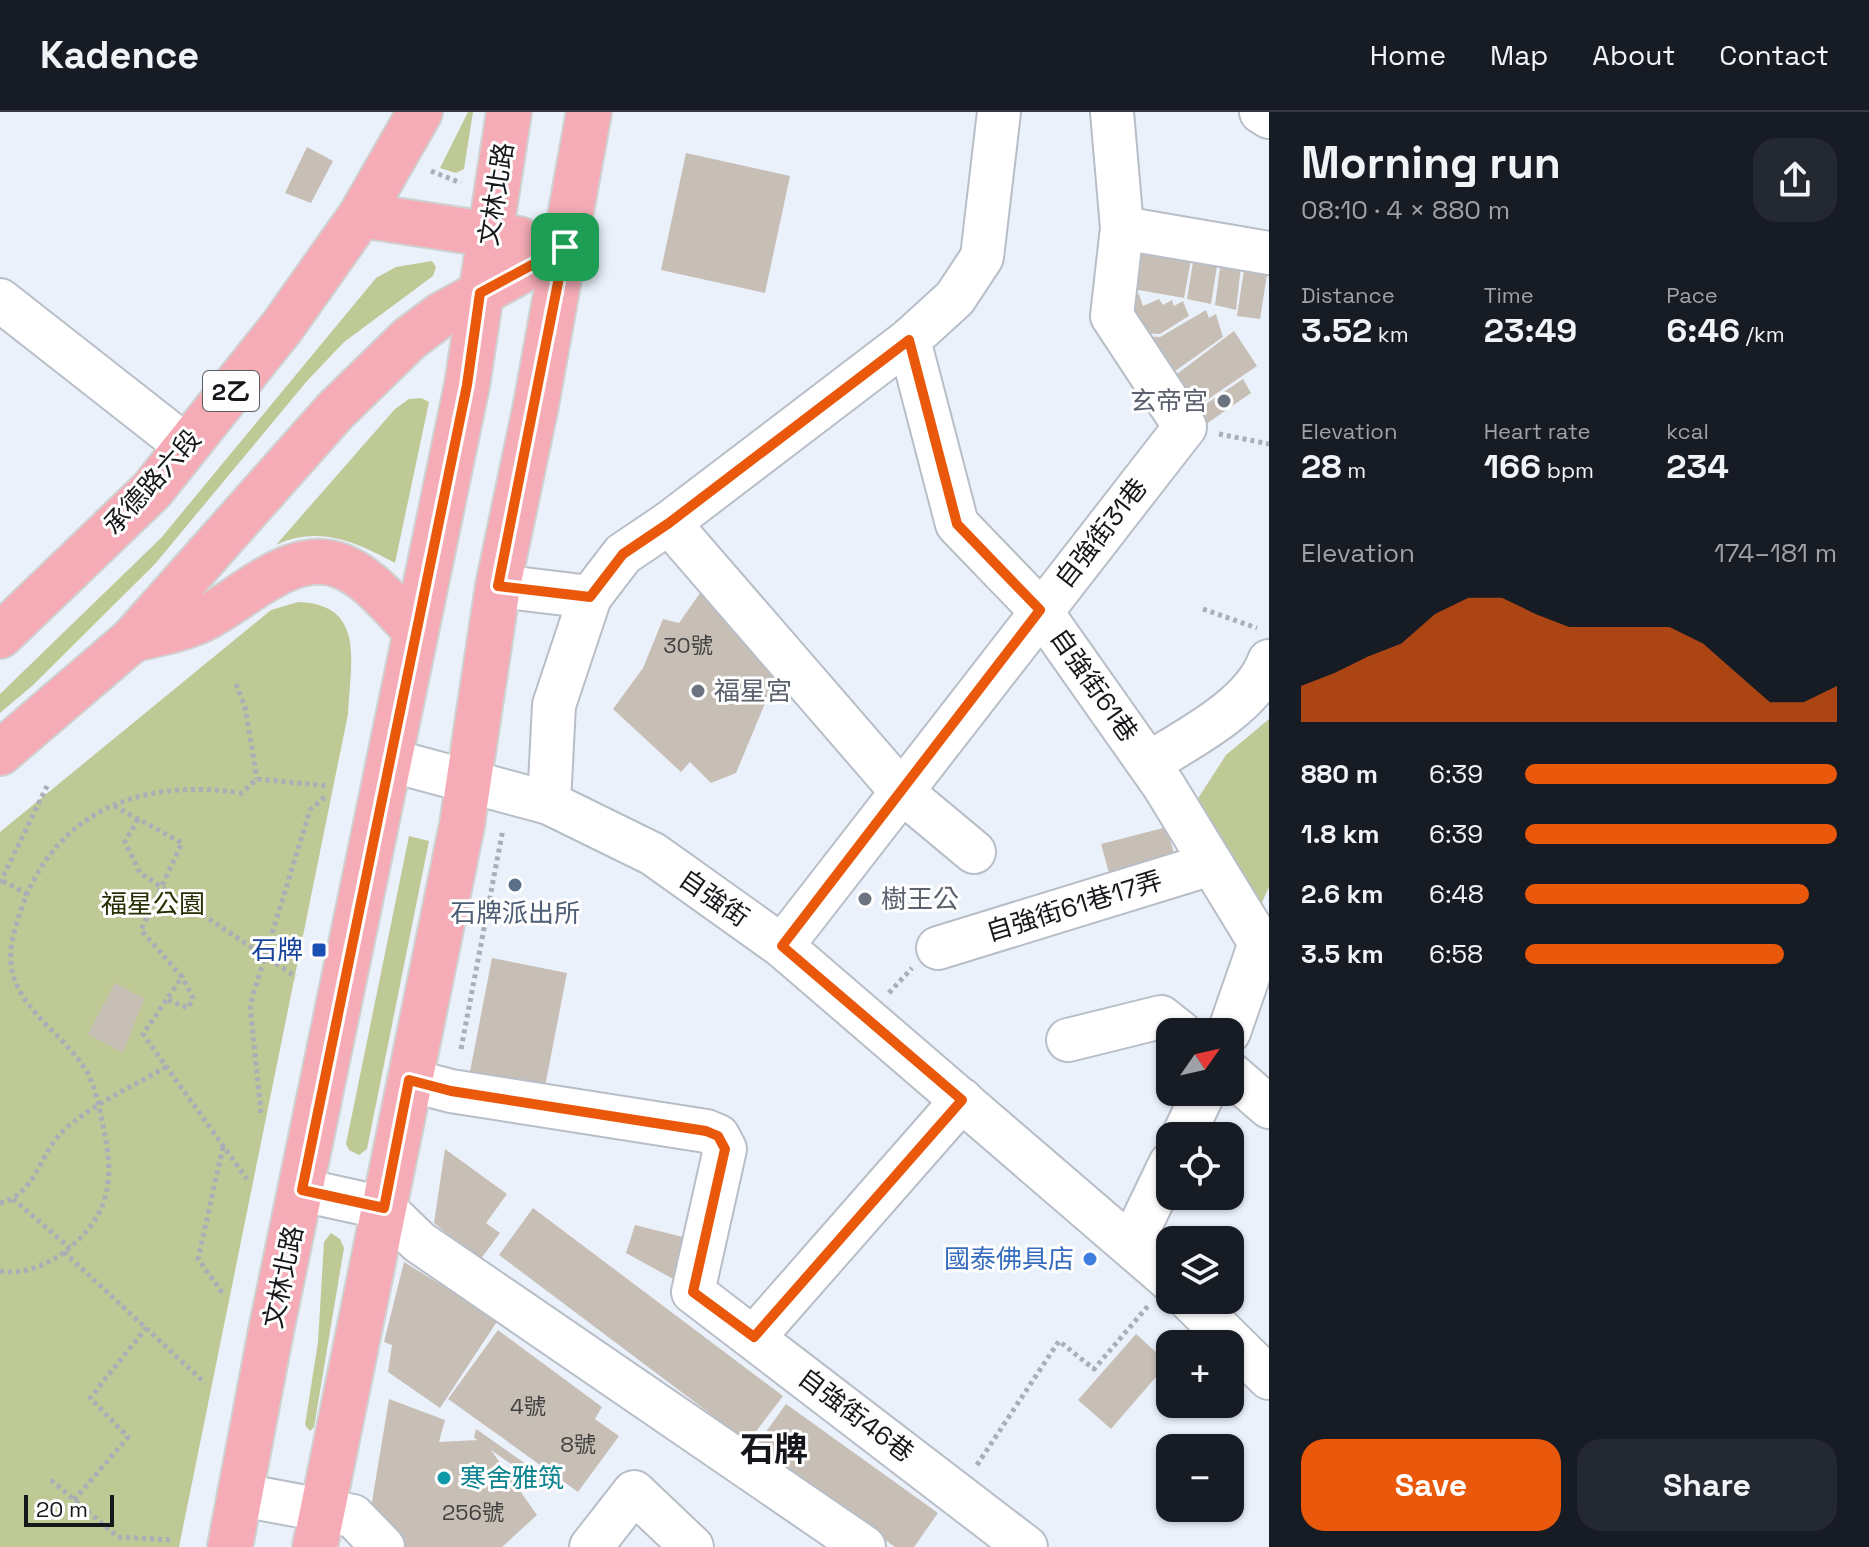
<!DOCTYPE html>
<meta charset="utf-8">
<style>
body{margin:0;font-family:"Space Grotesk","Noto Sans TC",sans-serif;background:#242831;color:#f1f3f6;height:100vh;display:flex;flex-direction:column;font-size:30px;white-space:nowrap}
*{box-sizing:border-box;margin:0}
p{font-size:26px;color:#9ea1a6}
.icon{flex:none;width:44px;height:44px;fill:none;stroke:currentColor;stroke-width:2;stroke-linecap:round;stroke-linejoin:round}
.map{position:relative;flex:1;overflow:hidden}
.drawer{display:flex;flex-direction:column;background:#171b24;width:600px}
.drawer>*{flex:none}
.needle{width:52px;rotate:56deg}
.buttons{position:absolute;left:1156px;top:906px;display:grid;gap:16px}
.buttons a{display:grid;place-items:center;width:88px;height:88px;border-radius:16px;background:#171b24;box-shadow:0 2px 6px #0004;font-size:40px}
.scale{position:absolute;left:24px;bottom:20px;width:90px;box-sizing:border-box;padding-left:8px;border:4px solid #15171a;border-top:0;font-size:22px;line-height:28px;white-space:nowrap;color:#15171a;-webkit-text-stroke:6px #fefefe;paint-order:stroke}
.pin{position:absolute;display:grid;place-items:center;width:68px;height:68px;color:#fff;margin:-34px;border-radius:16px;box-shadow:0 4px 12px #0006}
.round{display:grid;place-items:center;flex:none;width:84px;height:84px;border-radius:24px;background:#242831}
.headline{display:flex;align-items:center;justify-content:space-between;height:136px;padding:0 32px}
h1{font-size:44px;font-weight:700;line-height:60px}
.metrics{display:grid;grid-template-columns:repeat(3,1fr);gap:12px;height:136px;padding:8px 32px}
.metrics div{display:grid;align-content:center}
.metrics b{font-size:34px;font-weight:700}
.metrics small{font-size:22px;font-weight:400}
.metrics p{font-size:22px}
.chart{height:224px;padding:16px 32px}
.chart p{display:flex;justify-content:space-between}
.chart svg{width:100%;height:144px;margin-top:8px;fill:#ea580c;opacity:.7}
.button{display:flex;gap:16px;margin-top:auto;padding:16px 32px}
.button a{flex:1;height:92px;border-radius:24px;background:#ea580c;color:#fff;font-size:32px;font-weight:700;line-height:92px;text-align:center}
.button a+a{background:#242831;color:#f1f3f6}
ul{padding:0 32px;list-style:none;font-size:26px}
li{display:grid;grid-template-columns:128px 96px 1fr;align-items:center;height:60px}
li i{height:20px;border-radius:10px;background:#ea580c}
header{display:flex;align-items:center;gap:48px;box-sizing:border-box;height:112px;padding:0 40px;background:#171b24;border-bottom:2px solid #363941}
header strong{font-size:38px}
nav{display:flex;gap:44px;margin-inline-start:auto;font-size:28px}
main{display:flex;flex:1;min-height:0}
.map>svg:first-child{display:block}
</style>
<header>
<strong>Kadence</strong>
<nav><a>Home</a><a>Map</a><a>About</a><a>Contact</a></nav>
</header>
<main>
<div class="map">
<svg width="1269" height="1435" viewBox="0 0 1269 1435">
<rect width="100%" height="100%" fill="#ebf1fb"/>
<g fill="#bec996">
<polygon points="468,0 473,0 464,57 456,61 440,56"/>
<polygon points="432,149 436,155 433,164 344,230 307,269 155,452 32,574 0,601 0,582 161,426 376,166 396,155"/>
<path d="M 421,286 L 429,290 L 395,451 C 356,430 319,413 276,433 L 395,297 L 409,287 Z"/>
<path d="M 298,490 C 367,492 350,552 348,602 L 179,1435 L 0,1435 L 0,720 L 271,498 Z"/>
<polygon points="1269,607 1269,775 1259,797 1195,691 1226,643"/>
<polygon points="409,724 429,729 367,1037 359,1043 349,1038 346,1032"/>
<polygon points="331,1121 340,1127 344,1136 314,1315 310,1319 305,1313 318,1230 324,1130"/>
</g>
<g fill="#c7bfb6">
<polygon points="307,35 333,49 311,91 285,81"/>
<polygon points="686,41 790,64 765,181 661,158"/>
<polygon points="1125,125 1193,137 1184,186 1127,176"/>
<polygon points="1195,137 1219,141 1211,192 1187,187"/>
<polygon points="1222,141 1242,145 1236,198 1215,193"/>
<polygon points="1246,145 1269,150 1260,207 1237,204"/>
<polygon points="1129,181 1139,182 1143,194 1159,187 1163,193 1172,188 1174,194 1183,189 1189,204 1160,222 1138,221"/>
<polygon points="1206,198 1209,206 1216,202 1223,225 1171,262 1142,224 1160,225"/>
<polygon points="1234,219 1257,254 1195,296 1173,265"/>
<polygon points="1243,267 1251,281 1206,312 1197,298"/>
<polygon points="705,474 778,560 736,661 711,671 690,650 681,660 613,597 643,556 663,507 679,511"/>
<polygon points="1167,715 1181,768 1116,786 1101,732"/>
<polygon points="492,846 567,861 543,985 468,970"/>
<polygon points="115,871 144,887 123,941 88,922"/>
<polygon points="445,1037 507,1082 486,1111 500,1121 480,1148 434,1111"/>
<polygon points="533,1096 783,1284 748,1330 499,1143"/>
<polygon points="635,1113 695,1128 684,1173 626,1141"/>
<polygon points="404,1150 498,1208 440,1296 388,1260 392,1233 384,1230"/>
<polygon points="498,1218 602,1295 595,1307 619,1324 578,1380 448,1287"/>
<polygon points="1136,1222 1168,1251 1111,1317 1078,1288"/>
<polygon points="389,1287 445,1308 439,1330 478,1328 474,1326 476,1317 546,1366 540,1372 491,1338 537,1403 502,1435 393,1435 369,1408"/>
<polygon points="786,1292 938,1401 914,1435 895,1435 755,1335"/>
</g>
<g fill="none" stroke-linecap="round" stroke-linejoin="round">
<g stroke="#b8bec7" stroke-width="46">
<g id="minor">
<polyline points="1261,0 1269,5"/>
<polyline points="1122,116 1269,141"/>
<polyline points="0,188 186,334"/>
<polyline points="909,228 957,412 1040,498 1164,674 1260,831 1229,920"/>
<polyline points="669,411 901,679 974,740"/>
<polyline points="498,474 590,485"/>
<polyline points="389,648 549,691 653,742 782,834 1170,1168"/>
<path d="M 1149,651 C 1188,627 1253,594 1269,549"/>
<polyline points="549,691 554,593 590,485 623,442 669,411 909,228 955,186 982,145 999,0"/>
<polyline points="782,834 1185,315 1112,204 1122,116 1112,0"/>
<polyline points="938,836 1211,752"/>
<polyline points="1068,928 1161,905 1180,920"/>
<polyline points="1230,961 1269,995"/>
<polyline points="409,968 451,979 706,1019 718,1024 725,1037 693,1180 1026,1435"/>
<polyline points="1183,1024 1204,980"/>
<polyline points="302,1078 384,1096 419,1130 864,1435"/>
<polyline points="1131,1133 1170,1052"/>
<polyline points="1190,1188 1269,1266"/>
<polyline points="754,1225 962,988"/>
<polyline points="242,1383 353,1404 383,1435"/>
<polyline points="591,1435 634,1380 692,1435"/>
</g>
</g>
<g stroke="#d0d1d1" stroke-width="48">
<g id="major">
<polyline points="361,103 519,127"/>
<polyline points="0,524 152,378 282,215 361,103 420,0"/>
<path d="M 132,528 C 154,522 181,518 203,507 C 243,488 292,434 341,454 C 371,466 393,496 415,518"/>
<polyline points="0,641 132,528 335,299 409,227 441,203 565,135"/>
<polyline points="230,1435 271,1219 467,273 509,0"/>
<polyline points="315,1435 462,713 498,474 536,293 589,0"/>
</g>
</g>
<g stroke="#aaaeb6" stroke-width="5" stroke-dasharray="4 4" stroke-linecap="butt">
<polyline points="431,59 461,71"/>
<polyline points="1219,322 1269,332"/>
<polyline points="1203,497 1257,516"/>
<polyline points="236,572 245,595 257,667"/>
<polyline points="114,694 182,731 141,818 182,865 143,922 247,1067"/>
<polyline points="138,707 125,730 140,761 296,865"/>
<polyline points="3,769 27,782"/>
<polyline points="0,771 47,674"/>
<polyline points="889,881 912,856"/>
<polyline points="168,888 188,896 193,886 183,866"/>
<polyline points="461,937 503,717"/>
<polyline points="261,1001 250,893 310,698 327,683"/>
<polyline points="223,1035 198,1147 224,1183"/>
<polyline points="13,1087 70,1136"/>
<path d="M 0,1091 C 38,1081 38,1042 64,1018 C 93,992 133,974 166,955"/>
<polyline points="64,1140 205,1271"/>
<path d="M 0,1159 C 22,1164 51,1151 67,1138 C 111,1102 115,1067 103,1014 C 100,997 96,977 88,962 C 69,927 27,904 14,866 C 6,840 14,819 22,795 C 57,697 144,666 241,681 L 257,667 L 329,674"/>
<polyline points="977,1353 1059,1229 1094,1257 1148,1194"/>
<polyline points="51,1368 118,1425 173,1428"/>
<polyline points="74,1388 128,1325 90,1286 146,1216"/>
</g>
<use href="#minor" stroke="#fff" stroke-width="42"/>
<use href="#major" stroke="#f5acb6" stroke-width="44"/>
</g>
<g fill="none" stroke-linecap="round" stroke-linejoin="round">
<g stroke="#fff" stroke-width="16">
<polygon id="route" points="565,135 498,474 590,485 623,442 669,411 909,228 957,412 1040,498 782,834 962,988 754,1225 693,1180 725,1037 718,1024 706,1019 451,979 409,968 384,1096 302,1078 467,273 480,181"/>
</g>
<use href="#route" stroke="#ea580c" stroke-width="10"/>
</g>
<g fill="#6b7280" stroke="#fefefe" stroke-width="3">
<circle cx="1224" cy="289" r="8"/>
<circle cx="698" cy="579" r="8"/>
<circle cx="865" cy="787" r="8"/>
</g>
<circle fill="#5c6f8a" stroke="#fefefe" stroke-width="3" cx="515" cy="773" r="8"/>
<rect fill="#1a4fb4" stroke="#fefefe" stroke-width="3" x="311" y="830" width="16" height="16" rx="4"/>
<circle fill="#3f7fe0" stroke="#fefefe" stroke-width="3" cx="1090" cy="1147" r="8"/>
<circle fill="#0f9aa8" stroke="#fefefe" stroke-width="3" cx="444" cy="1366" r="8"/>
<g text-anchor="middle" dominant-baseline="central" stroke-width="6" stroke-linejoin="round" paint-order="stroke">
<g font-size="22" fill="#424141">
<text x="688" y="533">30號</text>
<text x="528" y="1294">4號</text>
<text x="578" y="1332">8號</text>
<text x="473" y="1400">256號</text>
</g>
<rect fill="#fefefe" stroke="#5b5c5e" stroke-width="2" x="203" y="259" width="56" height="40" rx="6"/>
<g font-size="24" font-weight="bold" fill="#15171a">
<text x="231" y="279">2乙</text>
</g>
<g font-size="26" fill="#15171a" stroke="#fefefe">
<text transform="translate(496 82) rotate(-81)">文林北路</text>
<text transform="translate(152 370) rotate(-48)">承德路六段</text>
<text transform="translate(1101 421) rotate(-52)">自強街31巷</text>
<text transform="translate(1094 573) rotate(55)">自強街61巷</text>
<text transform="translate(714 786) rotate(35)">自強街</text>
<text transform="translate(1074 794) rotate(-17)">自強街61巷17弄</text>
<text transform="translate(283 1165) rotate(-78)">文林北路</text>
<text transform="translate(856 1303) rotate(37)">自強街46巷</text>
</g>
<g font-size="26" fill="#5b616d" stroke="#fefefe" text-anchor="start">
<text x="1208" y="289" text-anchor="end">玄帝宮</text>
<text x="714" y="579">福星宮</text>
<text x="881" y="787">樹王公</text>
</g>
<g font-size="26" fill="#292f04" stroke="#fefefe">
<text x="153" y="792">福星公園</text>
</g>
<g font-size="26" fill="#4e5e75" stroke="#fefefe">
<text x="515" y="801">石牌派出所</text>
</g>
<g font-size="26" fill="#164399" stroke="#fefefe" text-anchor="end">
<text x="303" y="838">石牌</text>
</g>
<g font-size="26" fill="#366cbe" stroke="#fefefe" text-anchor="end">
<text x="1074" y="1147">國泰佛具店</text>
</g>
<g font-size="26" fill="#0d838f" stroke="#fefefe" text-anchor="start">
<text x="460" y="1366">寒舍雅筑</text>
</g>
<g font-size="34" font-weight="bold" fill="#15171a" stroke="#fefefe">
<text x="774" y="1337">石牌</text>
</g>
</g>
</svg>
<div class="buttons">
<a><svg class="needle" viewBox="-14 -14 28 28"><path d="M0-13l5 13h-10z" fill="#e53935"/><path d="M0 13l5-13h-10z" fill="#9ea1a6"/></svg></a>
<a><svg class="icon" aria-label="locate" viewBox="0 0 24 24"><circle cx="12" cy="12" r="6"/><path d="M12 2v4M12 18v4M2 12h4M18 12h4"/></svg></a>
<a><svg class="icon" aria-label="layers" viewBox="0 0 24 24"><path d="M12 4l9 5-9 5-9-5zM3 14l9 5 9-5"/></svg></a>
<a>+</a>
<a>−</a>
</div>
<div class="scale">20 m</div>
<div class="pin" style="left:565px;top:135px;background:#1e9e55"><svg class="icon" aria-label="arrive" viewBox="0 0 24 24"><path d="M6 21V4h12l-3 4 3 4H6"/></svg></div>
</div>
<section class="drawer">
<div class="headline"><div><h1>Morning run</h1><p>08:10 · 4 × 880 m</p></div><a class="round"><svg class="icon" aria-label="share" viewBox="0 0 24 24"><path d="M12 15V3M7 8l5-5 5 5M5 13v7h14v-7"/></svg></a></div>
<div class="metrics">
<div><p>Distance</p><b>3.52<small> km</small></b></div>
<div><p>Time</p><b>23:49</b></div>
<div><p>Pace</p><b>6:46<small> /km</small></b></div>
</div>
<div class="metrics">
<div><p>Elevation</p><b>28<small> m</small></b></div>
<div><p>Heart rate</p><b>166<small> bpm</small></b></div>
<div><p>kcal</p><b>234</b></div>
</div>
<div class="chart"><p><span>Elevation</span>174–181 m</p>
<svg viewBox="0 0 160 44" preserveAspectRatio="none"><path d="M0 44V33L10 29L20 24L30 20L40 11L50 6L60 6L70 11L80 15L90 15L100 15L110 15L120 20L130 29L140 38L150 38L160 33V44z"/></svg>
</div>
<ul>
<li><b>880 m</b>6:39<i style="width:100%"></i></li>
<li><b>1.8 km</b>6:39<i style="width:100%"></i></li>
<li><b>2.6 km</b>6:48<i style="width:91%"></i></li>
<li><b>3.5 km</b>6:58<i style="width:83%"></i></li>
</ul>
<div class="button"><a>Save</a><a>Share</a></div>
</section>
</main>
